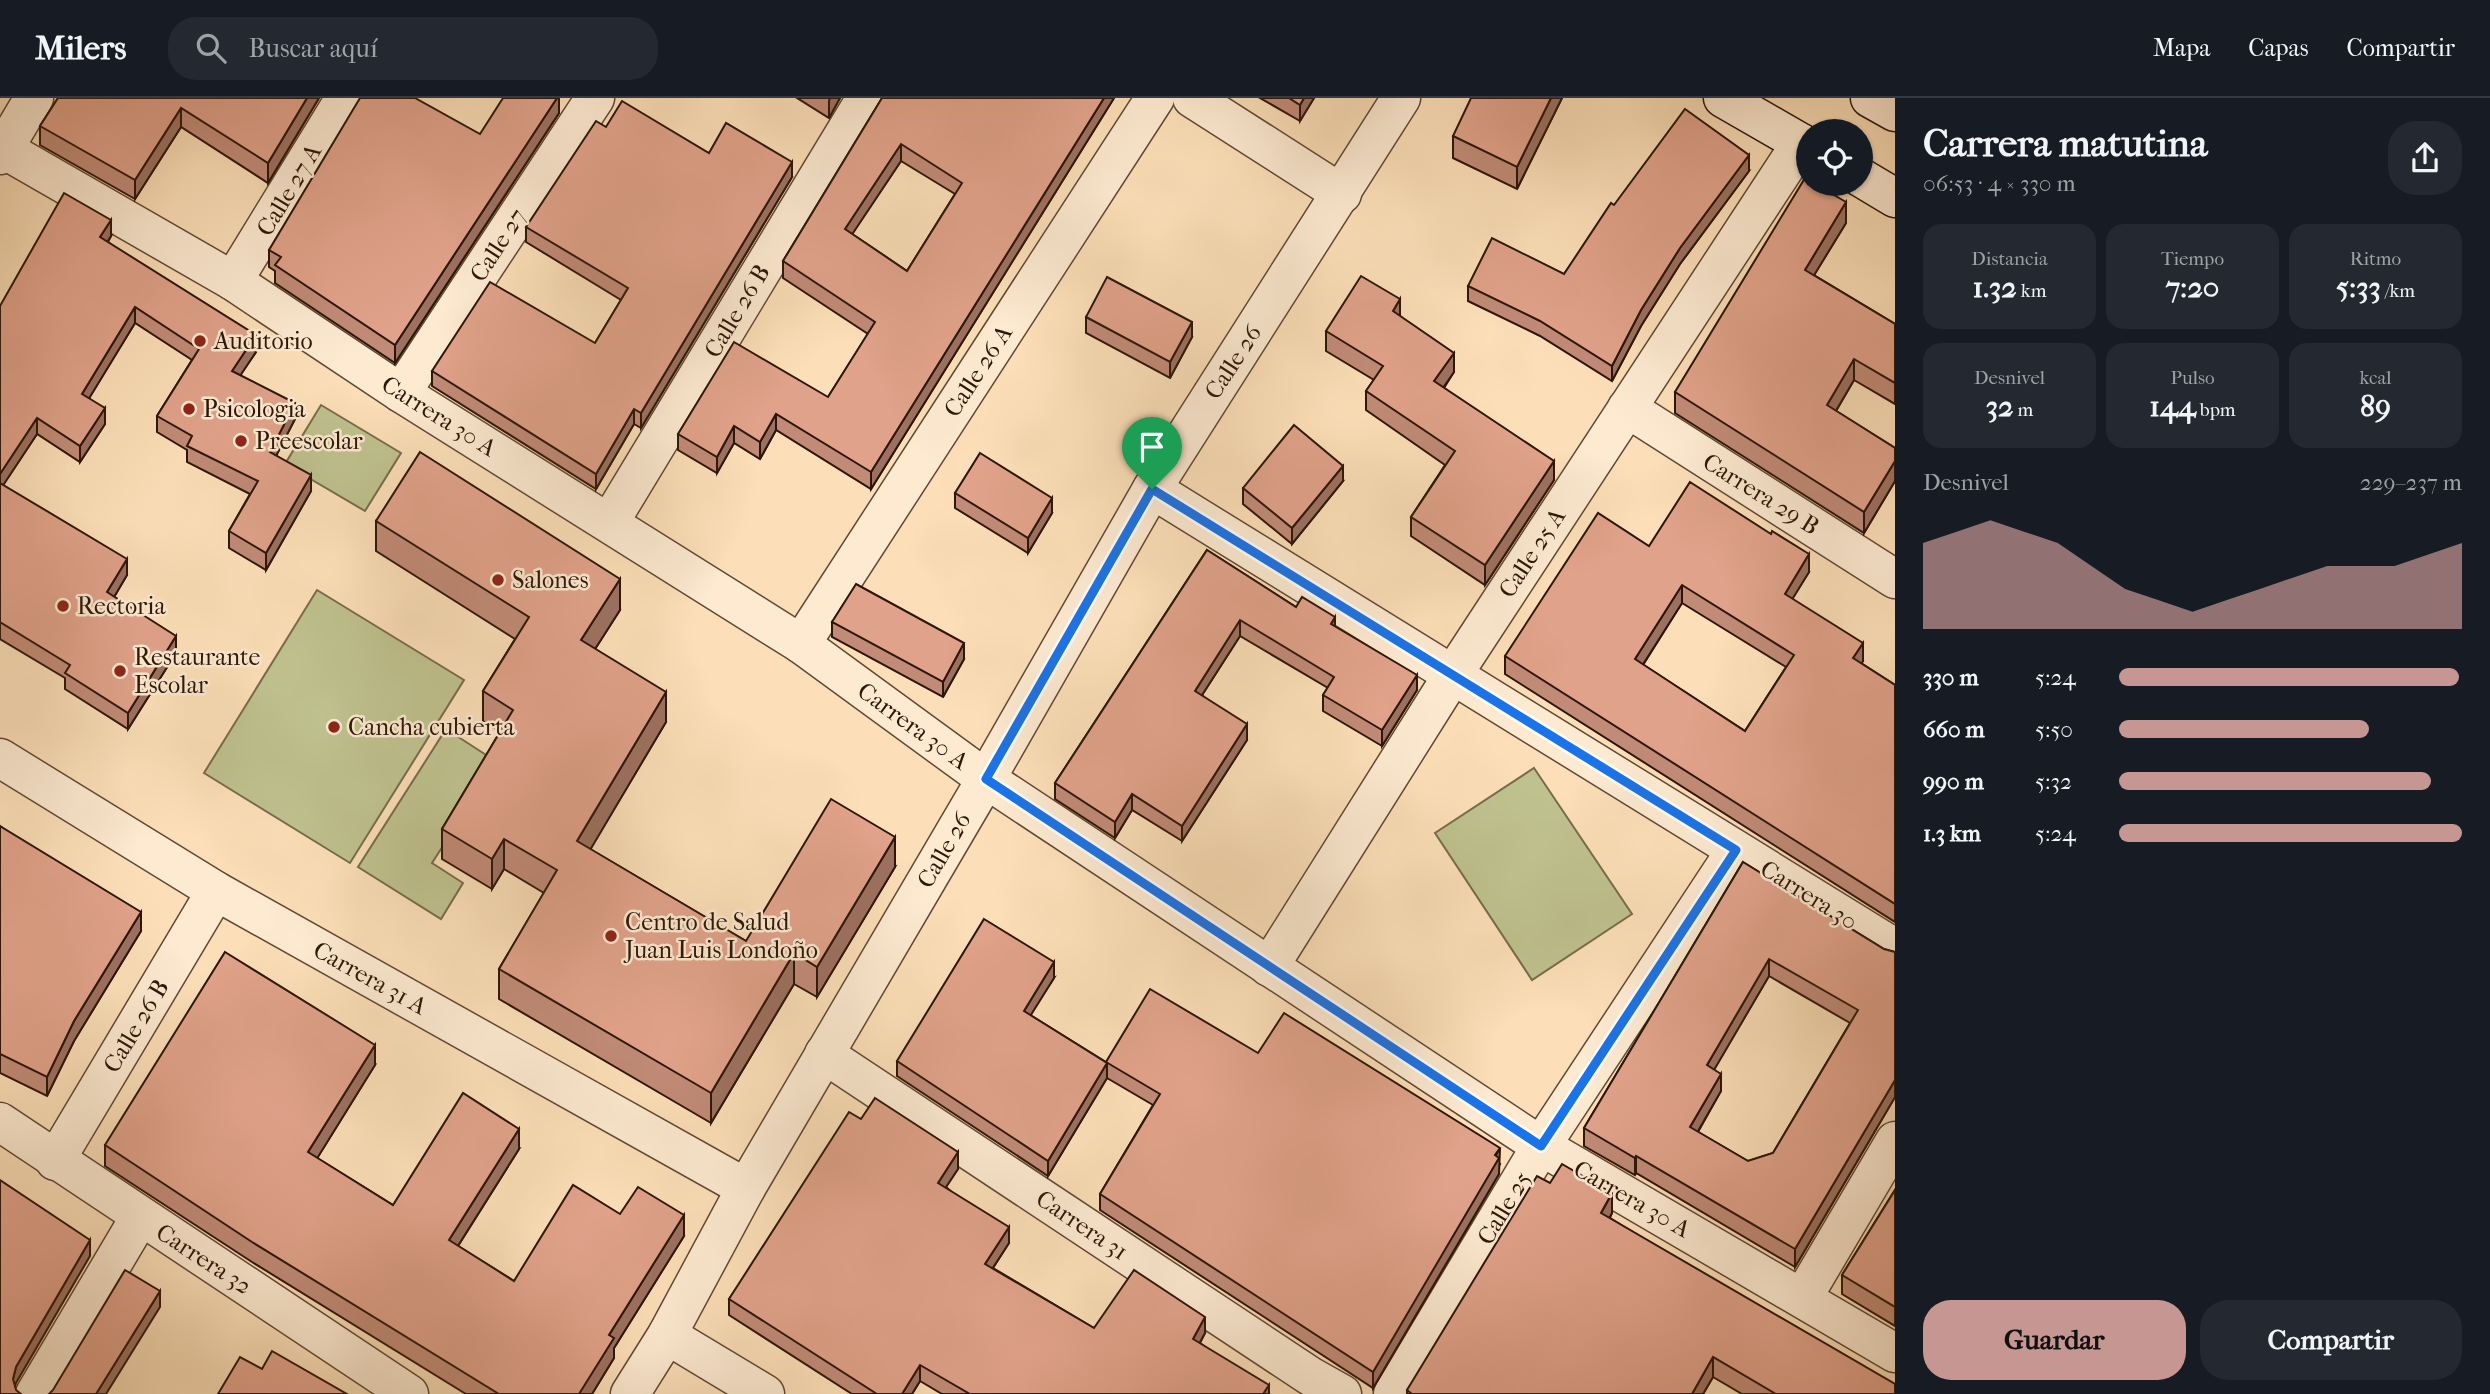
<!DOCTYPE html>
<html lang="es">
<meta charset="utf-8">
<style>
body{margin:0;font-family:"IM FELL French Canon",serif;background:#242831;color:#f1f3f6;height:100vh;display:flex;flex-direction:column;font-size:26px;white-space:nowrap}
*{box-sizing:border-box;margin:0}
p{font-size:23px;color:#9ea1a6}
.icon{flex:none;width:38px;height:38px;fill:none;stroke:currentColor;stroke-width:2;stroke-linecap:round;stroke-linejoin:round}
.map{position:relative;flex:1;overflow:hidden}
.details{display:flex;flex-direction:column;background:#171b24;width:595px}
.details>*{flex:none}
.controls{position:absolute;left:1796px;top:21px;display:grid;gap:14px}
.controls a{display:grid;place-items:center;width:77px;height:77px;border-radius:50%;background:#171b24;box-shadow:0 2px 5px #0004;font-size:35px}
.pin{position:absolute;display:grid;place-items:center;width:60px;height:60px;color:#fff;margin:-72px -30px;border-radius:50% 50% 50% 0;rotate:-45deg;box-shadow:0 0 7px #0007}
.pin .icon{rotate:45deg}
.round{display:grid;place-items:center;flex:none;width:74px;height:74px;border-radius:28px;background:#242831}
.head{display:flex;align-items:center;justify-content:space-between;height:119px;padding:0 28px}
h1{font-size:38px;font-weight:700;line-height:52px}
.stats{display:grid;grid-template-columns:repeat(3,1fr);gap:10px;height:119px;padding:7px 28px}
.stats div{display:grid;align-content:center;border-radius:18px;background:#242831;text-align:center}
.stats b{font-size:30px;font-weight:700}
.stats small{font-size:19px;font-weight:400}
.stats p{font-size:19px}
.chart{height:196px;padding:14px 28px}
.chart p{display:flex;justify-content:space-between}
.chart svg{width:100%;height:126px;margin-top:7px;fill:#c59692;opacity:.7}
.primary-button{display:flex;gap:14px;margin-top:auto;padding:14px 28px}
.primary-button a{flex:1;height:80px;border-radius:28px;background:#c59692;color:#111;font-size:28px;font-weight:700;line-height:80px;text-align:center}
.primary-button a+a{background:#242831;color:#f1f3f6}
ul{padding:0 28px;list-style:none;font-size:23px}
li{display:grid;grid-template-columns:112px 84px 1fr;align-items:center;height:52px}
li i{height:18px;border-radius:9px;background:#c59692}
header{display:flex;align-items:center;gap:42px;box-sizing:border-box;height:98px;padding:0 35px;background:#171b24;border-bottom:2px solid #363941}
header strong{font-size:33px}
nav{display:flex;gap:38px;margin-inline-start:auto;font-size:24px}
.search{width:490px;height:63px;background:#242831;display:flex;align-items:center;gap:18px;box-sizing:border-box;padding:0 24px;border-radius:28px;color:#9ea1a6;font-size:26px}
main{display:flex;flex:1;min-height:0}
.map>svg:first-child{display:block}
</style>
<header>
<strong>Milers</strong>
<div class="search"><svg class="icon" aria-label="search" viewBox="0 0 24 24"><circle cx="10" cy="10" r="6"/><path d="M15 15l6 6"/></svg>Buscar aquí</div>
<nav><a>Mapa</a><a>Capas</a><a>Compartir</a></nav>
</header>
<main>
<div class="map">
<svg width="1895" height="1296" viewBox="0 0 1895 1296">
<rect width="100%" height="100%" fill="#fcdfb8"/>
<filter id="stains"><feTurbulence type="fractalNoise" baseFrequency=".00286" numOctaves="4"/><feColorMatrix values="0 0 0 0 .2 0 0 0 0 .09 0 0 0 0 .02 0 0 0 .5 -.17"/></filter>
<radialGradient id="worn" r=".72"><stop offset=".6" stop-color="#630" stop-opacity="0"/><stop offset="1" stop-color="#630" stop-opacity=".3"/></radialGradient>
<g fill="#bfc28f" stroke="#766c4c" stroke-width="2">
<polygon points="321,307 401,355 365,413 285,366"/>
<polygon points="317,492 464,582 350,765 204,675"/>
<polygon points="446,631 497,664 432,765 463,785 441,821 358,769"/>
<polygon points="1534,670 1632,816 1532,882 1435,735"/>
</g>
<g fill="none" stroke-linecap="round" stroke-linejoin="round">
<g stroke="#614834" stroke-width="41">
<g id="minor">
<polyline points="1192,0 1342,96"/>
<polyline points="0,49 233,183 401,295 801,546 986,681 1541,1048 1895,1255"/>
<polyline points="0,57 34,0"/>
<polyline points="233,183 345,0"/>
<polyline points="401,295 595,0"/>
<polyline points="1627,310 1895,481"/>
<polyline points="1152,391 1895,850"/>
<polyline points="609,425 866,0"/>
<polyline points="801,546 1155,0"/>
<polyline points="0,660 216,793 746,1090"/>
<polyline points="1269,869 1452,578 1801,45"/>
<polyline points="824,956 1310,1278 1342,1296"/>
<polyline points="0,1024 409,1296"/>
<polyline points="55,1063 216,793"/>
<polyline points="1803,1199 1895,1043"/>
<polyline points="667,1237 765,1296"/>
<polyline points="35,1296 140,1119"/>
<polyline points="630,1296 667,1237 746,1090 986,681 1152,391 1401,0"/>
<polyline points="1393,1296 1541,1048 1736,752"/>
</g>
</g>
<g stroke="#2d1608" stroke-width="41">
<g id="secondary">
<polyline points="1723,0 1808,49"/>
<polyline points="1870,0 1895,14"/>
<polyline points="1860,79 1895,100"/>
</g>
</g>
<use href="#minor" stroke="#fdead1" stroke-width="38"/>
<use href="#secondary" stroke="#fdead1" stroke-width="38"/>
</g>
<g fill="#c18b77" stroke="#2d1608" stroke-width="2" fill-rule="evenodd">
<polygon points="58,0 319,0 268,85 181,29 135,101 40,47 40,28"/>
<polygon points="559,0 559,15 395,265 275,185 275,173 269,169 269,152 480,36"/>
<polygon points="797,0 840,0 829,20"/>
<path d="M 882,0 L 1114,0 L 871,391 L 776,332 L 760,361 L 734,345 L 717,375 L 678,352 L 678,336 L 828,299 L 868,236 L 783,180 L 783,163 ZM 901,63 L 955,96 L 907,173 L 852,136 Z"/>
<polygon points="1260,0 1314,0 1300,23"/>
<polygon points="1562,0 1517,91 1453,60 1453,38"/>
<polygon points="606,29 709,55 792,79 641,330 634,326 596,391 432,288 432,273 595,245 621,202 526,144 526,129"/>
<polygon points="1749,73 1680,166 1641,228 1612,283 1540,238 1468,203 1468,188 1564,176 1614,107"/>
<polygon points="1846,125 1814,177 1895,226 1895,306 1854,282 1836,313 1895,350 1895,383 1864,435 1675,315 1675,294"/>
<polygon points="111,138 108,144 256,254 240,277 295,321 276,357 311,393 266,472 229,450 229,433 250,396 187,364 187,352 157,334 157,318 192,262 135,225 89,300 105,326 80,364 37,336 3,387 127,477 114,499 176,555 128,631 65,591 65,580 0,541 0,208"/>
<polygon points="1400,218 1454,274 1444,290 1554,382 1485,487 1411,438 1411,419 1445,367 1366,312 1366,293 1374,282 1326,253 1326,233"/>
<polygon points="1086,219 1192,239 1170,280 1086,235"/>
<polygon points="1343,383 1292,446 1243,406 1243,390"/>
<polygon points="955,395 1052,415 1028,455 955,410"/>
<polygon points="376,423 620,512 595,551 666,624 590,751 746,843 895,769 817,899 794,886 711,1025 499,901 499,871 544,795 504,771 492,791 442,761 442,731 500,634 483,623 483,593 515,541 376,453"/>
<path d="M 1649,448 L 1809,474 L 1792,501 L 1863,563 L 1861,565 L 1895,587 L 1895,824 L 1505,576 L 1505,558 ZM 1682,505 L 1786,569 L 1745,633 L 1643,567 Z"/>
<polygon points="1207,452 1296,509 1335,529 1417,592 1382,648 1323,613 1323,597 1328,590 1240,538 1202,597 1247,642 1182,743 1132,712 1115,740 1055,701 1055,685"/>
<polygon points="832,524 964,561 943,599 832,539"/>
<polygon points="0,728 141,833 74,943 47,998 0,975"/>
<path d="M 1743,764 L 1884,851 L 1895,854 L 1895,999 L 1795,1169 L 1636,1075 L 1635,1077 L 1584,1048 L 1584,1030 ZM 1769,878 L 1850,925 L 1773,1055 L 1748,1063 L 1698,1034 L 1721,993 L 1714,971 Z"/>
<polygon points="1054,880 1030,917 1106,964 1258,955 1500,1066 1499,1068 1499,1076 1373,1290 1100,1112 1100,1096 1153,1007 1107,980 1048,1078 897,978 897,963"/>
<polygon points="375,967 317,1060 393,1107 519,1051 458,1148 514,1183 620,1116 684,1138 614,1250 614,1260 592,1296 466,1296 252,1164 105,1068 105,1047"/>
<polygon points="861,1021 958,1071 946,1089 1009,1145 993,1170 1094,1230 1205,1235 1200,1245 1269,1296 942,1296 920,1283 912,1296 852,1296 729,1217 729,1201"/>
<polygon points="1550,1085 1612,1115 1610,1120 1895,1296 1742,1296 1713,1279 1703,1296 1407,1296 1407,1292"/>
<polygon points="1895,1092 1895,1228 1842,1196 1842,1177"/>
</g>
<g fill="#9d7161" stroke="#2d1608" stroke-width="2">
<polygon points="307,0 319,0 268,85 268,65"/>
<polygon points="557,0 559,0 559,15 395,265 395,247"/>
<polygon points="830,0 840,0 829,20 829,3"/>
<polygon points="1104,0 1114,0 871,391 871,374"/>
<polygon points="1304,0 1314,0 1300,23 1300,7"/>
<polygon points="1551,0 1562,0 1517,91 1517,69"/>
<polygon points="181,10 181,29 135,101 135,82"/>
<polygon points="901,46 901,63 845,147 845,131"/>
<polygon points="1749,57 1749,73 1680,166 1641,228 1612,283 1612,268 1641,212 1680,150"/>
<polygon points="792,64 792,79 641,330 641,315"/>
<polygon points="1846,104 1846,125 1805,192 1805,172"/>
<polygon points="111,122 111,138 100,155 100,139"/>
<polygon points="1400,201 1400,221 1393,213"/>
<polygon points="135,209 135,225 82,312 82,296"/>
<polygon points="1192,224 1192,239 1170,280 1170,264"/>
<polygon points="256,237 256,254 232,290 232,273"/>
<polygon points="1454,255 1454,274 1434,303 1434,283"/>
<polygon points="1854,261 1854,282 1827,328 1827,307"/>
<polygon points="295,305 295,321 270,370 270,354"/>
<polygon points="105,310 105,326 80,364 80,348"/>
<polygon points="634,311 634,326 596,391 596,376"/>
<polygon points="776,316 776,332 760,361 760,344"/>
<polygon points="37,320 37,336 0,392 0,376"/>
<polygon points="734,328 734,345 717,375 717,359"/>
<polygon points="1554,363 1554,382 1485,487 1485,467"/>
<polygon points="1895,363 1895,383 1864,435 1864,414"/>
<polygon points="1343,368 1343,383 1292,446 1292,430"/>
<polygon points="311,377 311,393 266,472 266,455"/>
<polygon points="1052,400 1052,415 1028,455 1028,440"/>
<polygon points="1809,456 1809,474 1785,513 1785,496"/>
<polygon points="127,461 127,477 107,511 107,494"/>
<polygon points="620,481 620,512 581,573 581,542"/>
<polygon points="1682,487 1682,505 1635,579 1635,561"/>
<polygon points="1335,519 1335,534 1331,526"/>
<polygon points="1240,522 1240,538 1195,608 1195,593"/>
<polygon points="176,538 176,555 128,631 128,615"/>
<polygon points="964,545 964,561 943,599 943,584"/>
<polygon points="1863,545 1863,563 1853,578 1853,560"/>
<polygon points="1417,577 1417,592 1382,648 1382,632"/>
<polygon points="666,594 666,624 577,774 577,743"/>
<polygon points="1247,626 1247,642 1182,743 1182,728"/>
<polygon points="1132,696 1132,712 1115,740 1115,724"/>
<polygon points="895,739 895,769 817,899 817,869"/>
<polygon points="504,741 504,771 492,791 492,761"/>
<polygon points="141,814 141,833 74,943 47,998 47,979 74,923"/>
<polygon points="794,855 794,886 711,1025 711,995"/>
<polygon points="1769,861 1769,878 1707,984 1707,967"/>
<polygon points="1054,864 1054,880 1024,928 1024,913"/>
<polygon points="375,947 375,967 308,1075 308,1054"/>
<polygon points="1107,965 1107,980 1048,1078 1048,1063"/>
<polygon points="1721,976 1721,993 1690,1047 1690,1029"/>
<polygon points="1895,982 1895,999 1795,1169 1795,1151"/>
<polygon points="519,1031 519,1051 449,1162 449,1142"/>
<polygon points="1500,1050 1499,1076 1373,1290 1373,1274"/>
<polygon points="958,1054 958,1071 938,1101 938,1085"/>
<polygon points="1636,1058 1636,1075 1635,1077 1635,1060"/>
<polygon points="1612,1095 1612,1115 1601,1135 1601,1115"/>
<polygon points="684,1117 684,1138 614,1250 614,1260 592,1296 579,1296 609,1237"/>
<polygon points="1009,1129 1009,1145 985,1182 985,1166"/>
<polygon points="90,1142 90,1158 16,1285 13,1296 13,1281 16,1269"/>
<polygon points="160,1193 160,1209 106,1296 96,1296"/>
<polygon points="1205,1219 1205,1235 1193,1257 1193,1241"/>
<polygon points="1713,1259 1713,1279 1703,1296 1692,1296"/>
<polygon points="920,1267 920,1283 912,1296 902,1296"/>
<polygon points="1269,1287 1269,1296 1263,1296"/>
</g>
<g fill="#e0a28a" stroke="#2d1608" stroke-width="2" fill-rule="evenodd">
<polygon points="58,0 307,0 268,65 181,10 135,82 40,28"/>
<polygon points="360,0 415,0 480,36 503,0 557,0 395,247 275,167 281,159 269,152"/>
<path d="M 882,0 L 1104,0 L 871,374 L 776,316 L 760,344 L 734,328 L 717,359 L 678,336 L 734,244 L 828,299 L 875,224 L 783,163 ZM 901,46 L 962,85 L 907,173 L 845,131 Z"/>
<polygon points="1289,0 1304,0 1300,7"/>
<polygon points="1471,0 1551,0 1517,69 1453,38"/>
<polygon points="622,3 709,55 726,25 792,64 641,315 634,311 596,376 432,273 490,184 595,245 628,190 526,129 596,23 606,29"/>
<polygon points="1685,11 1749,57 1680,150 1641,212 1612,268 1540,223 1468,188 1492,140 1564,176 1611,105 1614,107"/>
<polygon points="1805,80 1808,82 1808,86 1815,86 1846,104 1805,172 1895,226 1895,285 1854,261 1827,307 1895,350 1895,363 1864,414 1675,294"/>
<polygon points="64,95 111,122 100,139 256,237 232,273 295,305 270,354 311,377 266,455 229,433 258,383 187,348 192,338 157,318 199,251 135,209 82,296 105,310 80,348 37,320 0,376 0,208"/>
<polygon points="1361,178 1400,201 1393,213 1454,255 1434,283 1554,363 1485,467 1411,419 1455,353 1366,293 1383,268 1326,233"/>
<polygon points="1107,179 1192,224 1170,264 1086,219"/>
<polygon points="1294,327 1343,368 1292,430 1243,390"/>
<polygon points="420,354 620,481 581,542 666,594 577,743 746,843 831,701 895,739 817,869 794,855 711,995 499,871 557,772 504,741 492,761 442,731 513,612 483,593 529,519 376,423"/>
<polygon points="980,355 1052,400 1028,440 955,395"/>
<path d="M 1690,384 L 1771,436 L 1772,433 L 1809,456 L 1785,496 L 1863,545 L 1853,560 L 1895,587 L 1895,806 L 1505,558 L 1598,415 L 1649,448 ZM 1682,487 L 1794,557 L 1745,633 L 1635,561 Z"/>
<polygon points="0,385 127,461 107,494 176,538 128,615 65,575 70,567 0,524"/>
<polygon points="1207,452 1296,509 1302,499 1335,519 1331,526 1417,577 1382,632 1323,597 1334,579 1240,522 1195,593 1247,626 1182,728 1132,696 1115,724 1055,685"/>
<polygon points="856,486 964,545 943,584 832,524"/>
<polygon points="0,728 141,814 74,923 47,979 0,956"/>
<path d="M 1743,764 L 1884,851 L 1895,854 L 1895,982 L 1795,1151 L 1636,1058 L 1635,1060 L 1584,1030 ZM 1769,861 L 1858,912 L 1773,1055 L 1748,1063 L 1690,1029 L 1721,976 L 1707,967 Z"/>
<polygon points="984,821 1054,864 1024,913 1107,965 1048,1063 897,963"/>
<polygon points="225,854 375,947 308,1054 393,1107 463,995 519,1031 449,1142 514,1183 573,1087 620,1116 638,1089 684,1117 609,1237 614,1240 579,1296 499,1296 252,1144 105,1047"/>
<polygon points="1150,891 1258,955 1284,915 1500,1050 1495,1057 1499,1060 1373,1274 1100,1096 1160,996 1106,964"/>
<polygon points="875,1000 958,1054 938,1085 1009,1129 985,1166 1094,1230 1134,1172 1205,1219 1193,1241 1269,1287 1263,1296 970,1296 920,1267 902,1296 877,1296 729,1201 849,1014 861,1021"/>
<polygon points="1562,1066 1612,1095 1601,1115 1895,1286 1895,1296 1776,1296 1713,1259 1692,1296 1412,1296 1407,1292 1537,1078 1550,1085"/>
<polygon points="0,1082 90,1142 16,1269 13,1281 16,1292 21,1296 0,1296"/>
<polygon points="1895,1092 1895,1209 1842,1177"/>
<polygon points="125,1172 160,1193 96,1296 49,1296 53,1292"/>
<polygon points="272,1253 347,1296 218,1296 240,1259 262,1271"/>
</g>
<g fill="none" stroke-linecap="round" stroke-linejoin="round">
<g stroke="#fff" stroke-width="14">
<polygon id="route" points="1152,391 1736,752 1541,1048 986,681"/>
</g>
<use href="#route" stroke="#1a73e8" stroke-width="9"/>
</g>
<g fill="#8f2418" stroke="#fdead1" stroke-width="2.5">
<circle cx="200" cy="243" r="7"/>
<circle cx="189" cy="311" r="7"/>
<circle cx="241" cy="343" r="7"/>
<circle cx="498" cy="482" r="7"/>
<circle cx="63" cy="508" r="7"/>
<circle cx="120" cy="573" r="7"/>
<circle cx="334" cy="629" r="7"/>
<circle cx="611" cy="838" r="7"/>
</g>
<g text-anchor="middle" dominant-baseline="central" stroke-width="5" stroke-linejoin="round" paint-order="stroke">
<g font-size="24" fill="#2d1608" stroke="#fdead1">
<text transform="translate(289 92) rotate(-59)">Calle 27 A</text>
<text transform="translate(498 147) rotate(-57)">Calle 27</text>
<text transform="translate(737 213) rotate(-59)">Calle 26 B</text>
<text transform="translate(1233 264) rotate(-57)">Calle 26</text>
<text transform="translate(978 273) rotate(-57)">Calle 26 A</text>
<text transform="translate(439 318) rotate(32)">Carrera 30 A</text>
<text transform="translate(1761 396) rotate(32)">Carrera 29 B</text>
<text transform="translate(1532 455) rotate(-57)">Calle 25 A</text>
<text transform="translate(913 628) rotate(36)">Carrera 30 A</text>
<text transform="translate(944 752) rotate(-60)">Calle 26</text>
<text transform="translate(1809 797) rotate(32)">Carrera 30</text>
<text transform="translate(370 880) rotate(29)">Carrera 31 A</text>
<text transform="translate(136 928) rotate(-59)">Calle 26 B</text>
<text transform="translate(1632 1101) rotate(30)">Carrera 30 A</text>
<text transform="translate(1504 1110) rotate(-59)">Calle 25</text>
<text transform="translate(1082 1127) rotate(34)">Carrera 31</text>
<text transform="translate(204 1161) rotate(33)">Carrera 32</text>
</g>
<g font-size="24" fill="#2d1608" stroke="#fdead1" text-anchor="start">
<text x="214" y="243">Auditorio</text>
<text x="203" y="311">Psicologia</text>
<text x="255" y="343">Preescolar</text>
<text x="512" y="482">Salones</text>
<text x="77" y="508">Rectoria</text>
<text x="134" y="559">Restaurante<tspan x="134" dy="28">Escolar</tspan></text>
<text x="348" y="629">Cancha cubierta</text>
<text x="625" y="824">Centro de Salud<tspan x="625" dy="28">Juan Luis Londoño</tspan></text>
</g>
</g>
<rect width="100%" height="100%" filter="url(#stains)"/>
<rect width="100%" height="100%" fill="url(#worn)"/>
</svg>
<div class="controls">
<a><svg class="icon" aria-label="locate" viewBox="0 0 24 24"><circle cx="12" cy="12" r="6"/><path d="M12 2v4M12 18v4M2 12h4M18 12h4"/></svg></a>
</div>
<div class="pin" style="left:1152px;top:391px;background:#1e9e55"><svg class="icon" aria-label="arrive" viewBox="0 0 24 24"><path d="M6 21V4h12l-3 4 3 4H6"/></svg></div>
</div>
<section class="details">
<div class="head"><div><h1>Carrera matutina</h1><p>06:53 · 4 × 330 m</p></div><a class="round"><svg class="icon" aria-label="share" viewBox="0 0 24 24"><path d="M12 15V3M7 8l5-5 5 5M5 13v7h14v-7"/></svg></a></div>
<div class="stats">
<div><p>Distancia</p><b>1.32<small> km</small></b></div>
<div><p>Tiempo</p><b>7:20</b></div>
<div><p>Ritmo</p><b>5:33<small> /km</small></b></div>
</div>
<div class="stats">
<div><p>Desnivel</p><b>32<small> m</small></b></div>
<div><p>Pulso</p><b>144<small> bpm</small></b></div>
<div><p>kcal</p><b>89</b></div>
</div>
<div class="chart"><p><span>Desnivel</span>229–237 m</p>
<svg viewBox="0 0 160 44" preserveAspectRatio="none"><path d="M0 44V14L10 10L20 6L30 10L40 14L50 22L60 30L70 34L80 38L90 34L100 30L110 26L120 22L130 22L140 22L150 18L160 14V44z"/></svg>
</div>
<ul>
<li><b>330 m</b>5:24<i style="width:99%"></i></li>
<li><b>660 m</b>5:50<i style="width:73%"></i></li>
<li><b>990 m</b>5:32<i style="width:91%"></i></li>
<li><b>1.3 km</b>5:24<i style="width:100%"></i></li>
</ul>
<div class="primary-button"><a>Guardar</a><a>Compartir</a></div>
</section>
</main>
